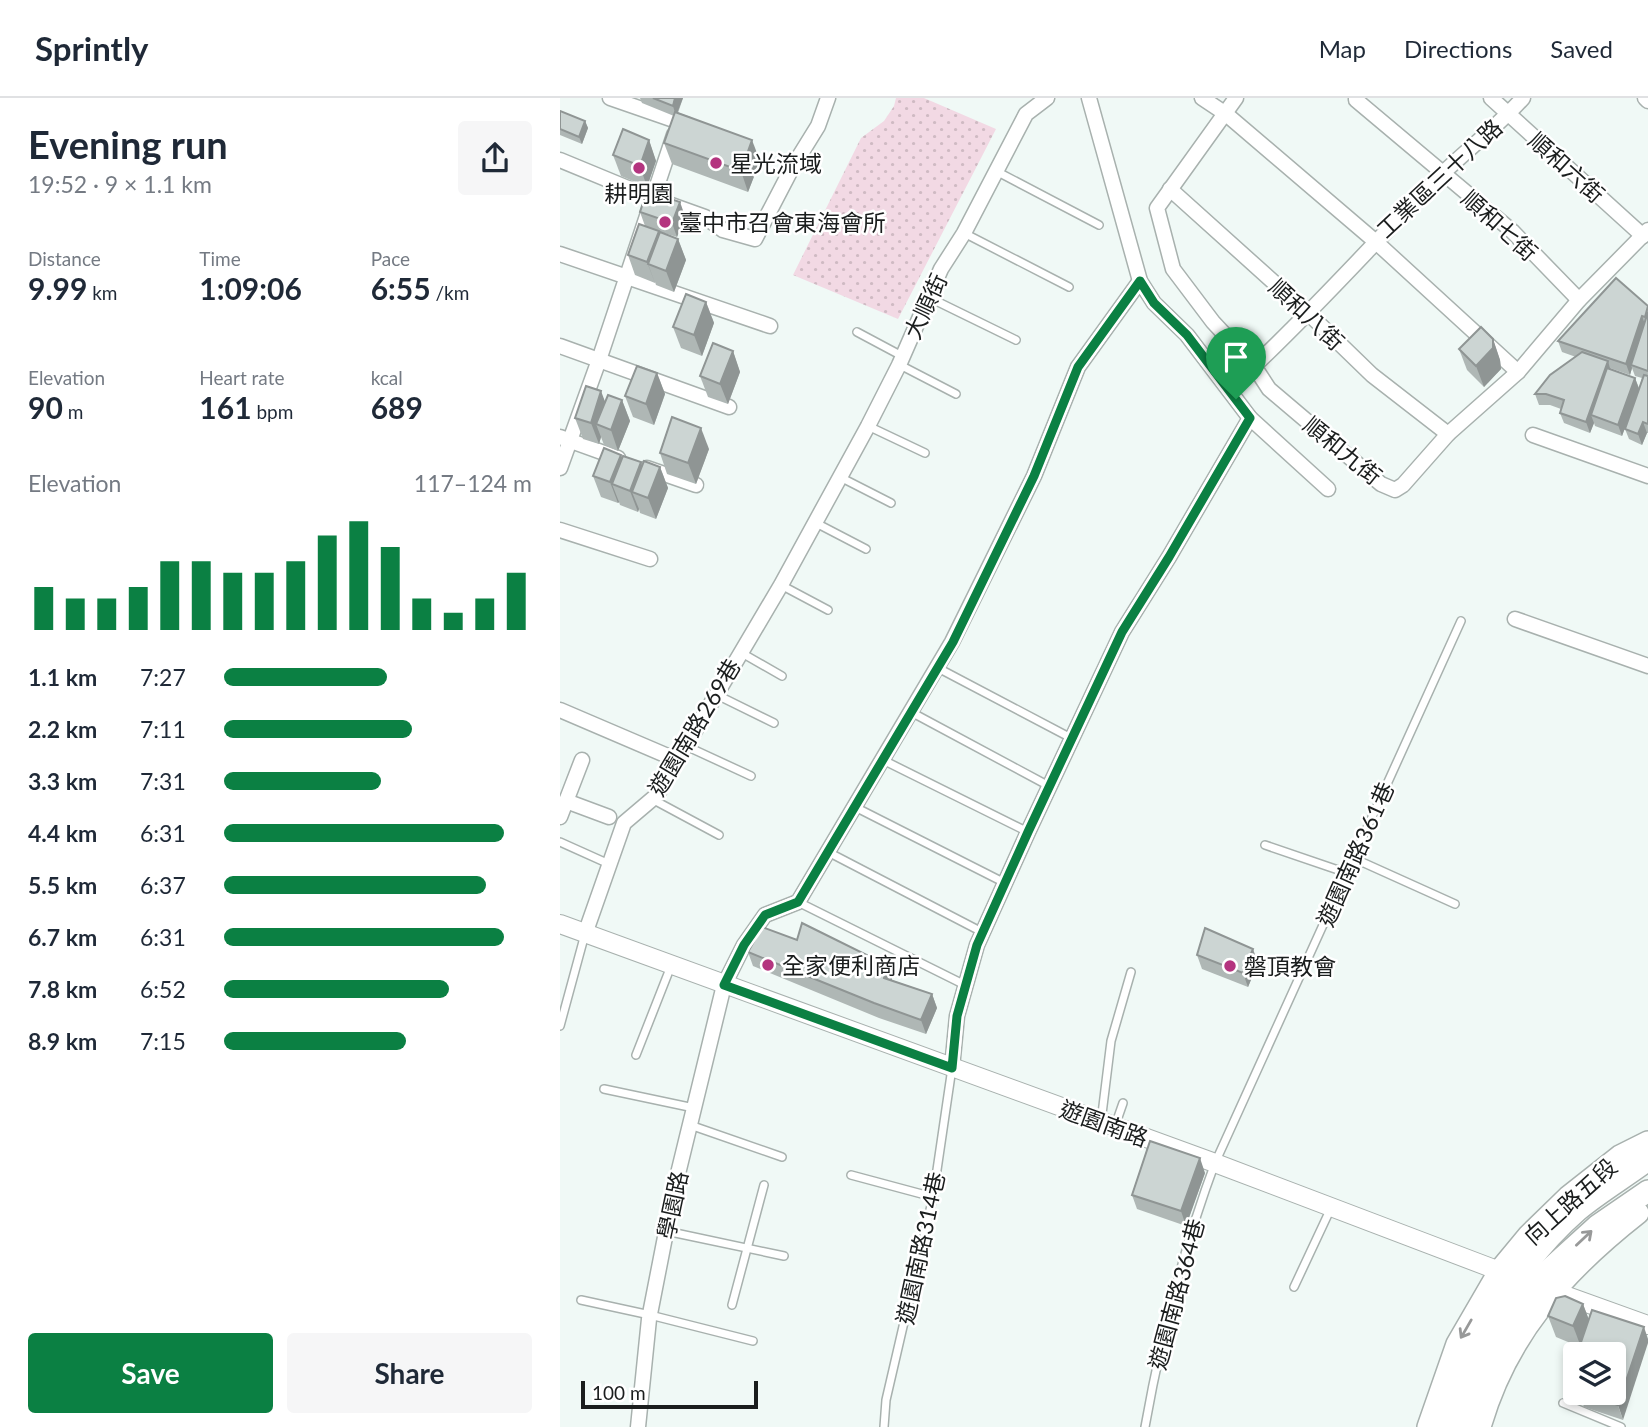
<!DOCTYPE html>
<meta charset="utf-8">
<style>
body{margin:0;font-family:Lato,"Noto Sans TC",sans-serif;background:#f6f6f7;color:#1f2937;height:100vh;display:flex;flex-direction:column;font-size:26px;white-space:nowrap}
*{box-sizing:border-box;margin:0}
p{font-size:23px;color:#747a83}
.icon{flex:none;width:38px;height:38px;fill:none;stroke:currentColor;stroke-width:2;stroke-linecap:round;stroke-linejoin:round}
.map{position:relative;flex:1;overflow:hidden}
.details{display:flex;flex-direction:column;background:#fff;width:560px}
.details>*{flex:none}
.fabs{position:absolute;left:1003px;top:1244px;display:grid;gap:14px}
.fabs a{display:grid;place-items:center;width:63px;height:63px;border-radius:7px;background:#fff;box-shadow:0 4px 10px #0003;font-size:35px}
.scale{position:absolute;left:21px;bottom:18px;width:177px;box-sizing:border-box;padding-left:7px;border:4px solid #1a1d1d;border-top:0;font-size:19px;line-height:24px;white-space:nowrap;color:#1a1d1d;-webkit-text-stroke:5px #fff;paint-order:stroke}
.pin{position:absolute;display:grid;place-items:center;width:60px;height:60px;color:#fff;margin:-72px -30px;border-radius:50% 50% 50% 0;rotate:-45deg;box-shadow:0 0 7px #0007}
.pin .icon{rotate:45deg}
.round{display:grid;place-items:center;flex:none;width:74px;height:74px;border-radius:7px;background:#f6f6f7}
.overview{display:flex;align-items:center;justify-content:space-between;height:119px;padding:0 28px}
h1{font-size:38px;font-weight:700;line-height:52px}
.metrics{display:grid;grid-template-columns:repeat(3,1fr);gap:10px;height:119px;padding:7px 28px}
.metrics div{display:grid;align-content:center}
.metrics b{font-size:30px;font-weight:700}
.metrics small{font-size:19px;font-weight:400}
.metrics p{font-size:19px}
.chart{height:196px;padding:14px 28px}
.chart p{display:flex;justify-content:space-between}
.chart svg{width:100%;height:126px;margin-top:7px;stroke:#0b8043;stroke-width:6}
.cta{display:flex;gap:14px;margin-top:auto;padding:14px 28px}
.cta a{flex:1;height:80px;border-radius:7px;background:#0b8043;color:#fff;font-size:28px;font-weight:700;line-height:80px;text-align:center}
.cta a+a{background:#f6f6f7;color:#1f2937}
ul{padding:0 28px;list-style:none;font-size:23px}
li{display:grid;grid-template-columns:112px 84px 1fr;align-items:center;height:52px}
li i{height:18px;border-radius:9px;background:#0b8043}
header{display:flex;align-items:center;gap:42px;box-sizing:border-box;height:98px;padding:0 35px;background:#fff;border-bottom:2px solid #e0e1e3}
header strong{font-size:33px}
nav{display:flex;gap:38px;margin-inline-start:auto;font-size:24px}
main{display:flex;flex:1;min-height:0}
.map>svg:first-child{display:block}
</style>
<header>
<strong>Sprintly</strong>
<nav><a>Map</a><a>Directions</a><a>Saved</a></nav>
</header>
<main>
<section class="details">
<div class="overview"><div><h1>Evening run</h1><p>19:52 · 9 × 1.1 km</p></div><a class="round"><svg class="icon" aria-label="share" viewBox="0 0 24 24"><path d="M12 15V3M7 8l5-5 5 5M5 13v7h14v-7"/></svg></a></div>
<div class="metrics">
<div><p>Distance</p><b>9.99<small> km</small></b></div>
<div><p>Time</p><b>1:09:06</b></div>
<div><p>Pace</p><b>6:55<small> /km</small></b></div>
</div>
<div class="metrics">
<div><p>Elevation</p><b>90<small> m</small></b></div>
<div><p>Heart rate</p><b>161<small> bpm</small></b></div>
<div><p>kcal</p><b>689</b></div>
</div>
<div class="chart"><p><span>Elevation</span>117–124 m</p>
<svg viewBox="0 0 160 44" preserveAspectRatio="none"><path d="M5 44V29M15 44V33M25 44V33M35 44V29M45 44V20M55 44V20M65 44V24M75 44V24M85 44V20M95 44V11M105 44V6M115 44V15M125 44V33M135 44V38M145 44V33M155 44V24"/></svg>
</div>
<ul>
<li><b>1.1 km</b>7:27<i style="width:53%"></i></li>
<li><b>2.2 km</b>7:11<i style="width:61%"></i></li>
<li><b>3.3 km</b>7:31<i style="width:51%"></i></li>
<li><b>4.4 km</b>6:31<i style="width:91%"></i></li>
<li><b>5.5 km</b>6:37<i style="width:85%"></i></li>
<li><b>6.7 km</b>6:31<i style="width:91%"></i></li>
<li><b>7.8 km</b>6:52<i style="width:73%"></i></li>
<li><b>8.9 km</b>7:15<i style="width:59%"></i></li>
</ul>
<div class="cta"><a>Save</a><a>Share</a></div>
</section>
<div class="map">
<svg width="1088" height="1329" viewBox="0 0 1088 1329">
<defs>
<pattern id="grass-dots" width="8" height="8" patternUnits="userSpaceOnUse" patternTransform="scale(1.75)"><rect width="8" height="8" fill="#f2d9e4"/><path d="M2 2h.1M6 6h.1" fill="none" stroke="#cfbac3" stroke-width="1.8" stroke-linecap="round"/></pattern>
</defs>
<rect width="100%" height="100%" fill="#f0f9f6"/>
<polygon fill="url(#grass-dots)" points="336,0 364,0 436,31 338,221 233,177 301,40 324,23 334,8"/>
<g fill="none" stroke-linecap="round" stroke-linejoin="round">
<g stroke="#a8b1ae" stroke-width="10">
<g id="service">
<polyline points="436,73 539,127"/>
<polyline points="404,135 509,189"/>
<polyline points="370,200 456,242"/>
<polyline points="297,234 342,258"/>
<polyline points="340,267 396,296"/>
<polyline points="308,328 365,355"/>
<polyline points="280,379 331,405"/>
<polyline points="256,425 306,451"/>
<polyline points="221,487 268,512"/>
<polyline points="180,554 222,578"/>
<polyline points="378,570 511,640"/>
<polyline points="155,596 214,625"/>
<polyline points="351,614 489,688"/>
<polyline points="126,648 191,678"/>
<polyline points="323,662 468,734"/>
<polyline points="92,701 159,737"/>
<polyline points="295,709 445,785"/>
<polyline points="0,744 49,766"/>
<polyline points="705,747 787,775"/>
<polyline points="268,754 422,834"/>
<polyline points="793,760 895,806"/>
<polyline points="238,804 405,887"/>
<polyline points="0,928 25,836"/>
<polyline points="76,957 111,868"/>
<polyline points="44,991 134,1010"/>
<polyline points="541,1024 551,943 571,874"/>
<polyline points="130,1027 222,1059"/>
<polyline points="555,1028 563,1005"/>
<polyline points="291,1077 373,1099"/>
<polyline points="106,1133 224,1158"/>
<polyline points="734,1189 771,1110"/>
<polyline points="21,1202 90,1217 193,1243"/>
<polyline points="172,1207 204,1087"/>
<polyline points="1003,1305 1061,1329"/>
<polyline points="324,1329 326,1302 373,1099 392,970"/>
<path d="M 585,1329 C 601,1239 623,1151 655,1065 L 901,523"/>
</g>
</g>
<g stroke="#a8b1ae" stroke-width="17">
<g id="minor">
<polyline points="50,0 128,27"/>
<polyline points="529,0 580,183 594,205 627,237 690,320 768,391"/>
<polyline points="642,0 666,16 816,144 958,274"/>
<polyline points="676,0 597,110 613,171 653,224 694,268 709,291 821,386 835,392 843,387 888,336 958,274 1019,202 1088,132"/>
<polyline points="796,0 796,2 952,133 1019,202"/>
<polyline points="931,0 1083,138"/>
<polyline points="1085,0 1088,3"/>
<polyline points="0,62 92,100 145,119 163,132 195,141 232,70 258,28 268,0"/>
<polyline points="610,91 749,216 812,277 888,336"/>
<polyline points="0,156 210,228"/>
<polyline points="0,248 169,309"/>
<path d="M 694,268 C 759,207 818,140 881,77 C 908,51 938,28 963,0"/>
<polyline points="973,337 1088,378"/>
<polyline points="0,339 58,360"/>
<polyline points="0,370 39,262 114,37"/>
<polyline points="87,370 136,387"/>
<polyline points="0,432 90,461"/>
<polyline points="955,521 1088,568"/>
<polyline points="0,612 117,662"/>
<polyline points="6,703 49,719"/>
<polyline points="0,719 22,662"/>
<polyline points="25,836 64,725 97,697 221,487 308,328 339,267 381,171 404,135 466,16 487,0"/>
<polyline points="392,970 397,918 417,847 468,734 562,534 609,459 690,320"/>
<polyline points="78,1329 89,1221 115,1088 164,887 184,847 205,817 238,804 392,544 474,378 518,269 580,183"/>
</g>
</g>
<g stroke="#a8b1ae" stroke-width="20">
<g id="tertiary">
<polyline points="0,826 655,1065 950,1177"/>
<polyline points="982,1189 1088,1227"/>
</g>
</g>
<g stroke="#a8b1ae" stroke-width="24">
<g id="secondary">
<polyline points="868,1329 897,1246 940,1172 969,1137 1008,1099 1060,1058 1088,1044"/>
<path d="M 886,1329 C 911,1247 953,1169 1018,1112 C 1040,1094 1065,1079 1088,1062"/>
<polyline points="903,1329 929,1254 973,1186 1037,1128 1088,1093"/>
<path d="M 920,1329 C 946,1237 1004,1173 1078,1115"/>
</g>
</g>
<use href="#service" stroke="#fff" stroke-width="7"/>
<use href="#minor" stroke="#fff" stroke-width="14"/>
<use href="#tertiary" stroke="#fff" stroke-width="18"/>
<use href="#secondary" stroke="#fff" stroke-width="21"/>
</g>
<g fill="#afb7b5" fill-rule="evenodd">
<polygon points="80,0 123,0 118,15 200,63 188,94 112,66 104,45 114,18 82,5"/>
<polygon points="0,13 25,23 28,30 22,46 0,37"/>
<polygon points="89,42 96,63 87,89 61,78 53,57"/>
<polygon points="80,114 125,118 117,139 94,132 99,133 99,136 118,141 126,162 114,194 96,187 95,184 95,185 75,177 68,157 85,128"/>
<polygon points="146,204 154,225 142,258 121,250 113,229"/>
<path d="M 1088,208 L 1088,335 L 1087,335 L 1082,347 L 1069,341 L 1065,331 L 1072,311 L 1062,338 L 1035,328 L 1034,325 L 1030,335 L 1004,325 L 1000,315 L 1001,311 L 990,307 L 979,307 L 975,296 L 1016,259 L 1002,254 L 998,243 ZM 1050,270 L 1070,277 L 1072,270 L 1075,278 L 1082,280 L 1079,290 L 1075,280 L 1051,271 Z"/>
<polygon points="933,241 940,262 941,271 924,289 907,272 899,251"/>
<polygon points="173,253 180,274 168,306 148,299 140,278"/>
<polygon points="97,275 105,296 94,327 73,319 65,298"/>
<polygon points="62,302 70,323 58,353 44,347 41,339 39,346 23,341 15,320 45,304"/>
<polygon points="149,351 136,386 107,376 100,355"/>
<polygon points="61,357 62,360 82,368 100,369 108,390 96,421 80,415 79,411 78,414 60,407 59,404 58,405 41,399 33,378"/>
<polygon points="188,854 332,881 332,882 372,896 377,910 366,936 319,920 193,868"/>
<polygon points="637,857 698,865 688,889 642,871"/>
<polygon points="645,1075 626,1128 577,1111 572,1097"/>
<polygon points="1023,1206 1063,1322 1024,1309 1019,1295 1054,1295 1020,1249 996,1239 988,1218"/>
</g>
<g fill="#8f9594">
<polygon points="115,0 123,0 116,18 113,8"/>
<polygon points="25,23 28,30 22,46 19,39"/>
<polygon points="89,42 96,63 87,89 80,68"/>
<polygon points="192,42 200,63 188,94 181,73"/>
<polygon points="120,104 125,118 117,139 112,125"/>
<polygon points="99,133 106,154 88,166 95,185 87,164"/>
<polygon points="118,141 126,162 114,194 106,173"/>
<polygon points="146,204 154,225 142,258 134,237"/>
<polygon points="1082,218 1086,229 1071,267 1072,270 1070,277 1066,266"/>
<polygon points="933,241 940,262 941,271 924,289 916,268"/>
<polygon points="173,253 180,274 168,306 160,286"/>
<polygon points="1048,263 1051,274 1031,317 1034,325 1030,335 1026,324"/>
<polygon points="97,275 105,296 94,327 86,306"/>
<polygon points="1075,280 1079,291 1062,338 1058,327"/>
<polygon points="41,293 49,314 36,326 41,339 39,346 31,325"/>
<polygon points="62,302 70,323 58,353 51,332"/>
<polygon points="1083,324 1087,335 1082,347 1078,336"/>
<polygon points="141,330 149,351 136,386 128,365"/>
<polygon points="61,357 68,378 52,386 59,404 58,405 50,384"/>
<polygon points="81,364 88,385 72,394 79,411 78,414 70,393"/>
<polygon points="100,369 108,390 96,421 88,400"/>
<polygon points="693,851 698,865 688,889 683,875"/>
<polygon points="327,867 332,881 329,894 324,880"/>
<polygon points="372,896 377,910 366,936 361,922"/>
<polygon points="640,1060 645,1075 626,1128 621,1113"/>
<polygon points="1023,1206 1031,1227 1021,1249 1013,1228"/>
<polygon points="1084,1229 1088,1241 1088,1245 1063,1322 1058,1307"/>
</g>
<g fill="#ccd5d3" stroke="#8f9594" stroke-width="2">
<polygon points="93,0 115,0 113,8"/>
<polygon points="0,13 25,23 19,39 0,31"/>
<polygon points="115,14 192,42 181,73 104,45"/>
<polygon points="63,31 89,42 80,68 53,57"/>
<polygon points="87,93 120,104 112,125 80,114"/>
<polygon points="79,126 99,133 87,164 68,157"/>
<polygon points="100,134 118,141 106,173 88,166"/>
<polygon points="1056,180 1088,208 1085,219 1082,218 1066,266 998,243"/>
<polygon points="126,196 146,204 134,237 113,229"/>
<polygon points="1088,214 1088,273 1071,267"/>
<polygon points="921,229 933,241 933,250 916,268 899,251"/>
<polygon points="153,245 173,253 160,286 140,278"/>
<polygon points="1022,254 1048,263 1026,324 1000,315 1004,302 986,296 975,296 990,277"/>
<polygon points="77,268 97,275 86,306 65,298"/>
<polygon points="1047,270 1075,280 1058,327 1031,317"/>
<polygon points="1084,277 1088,278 1088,326 1083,324 1078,336 1065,331"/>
<polygon points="26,288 41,293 31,325 15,320"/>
<polygon points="48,297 62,302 51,332 36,326"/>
<polygon points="112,319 141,330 128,365 100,355"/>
<polygon points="44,350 61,357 50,384 33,378"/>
<polygon points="63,358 81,364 70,393 52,386"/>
<polygon points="84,363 100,369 88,400 72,394"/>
<polygon points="242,825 327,867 324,880 372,896 361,922 314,905 188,854 202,829 237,842"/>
<polygon points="645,830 693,851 683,875 637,857"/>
<polygon points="590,1043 640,1060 621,1113 572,1097"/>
<polygon points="1005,1198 1023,1206 1013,1228 988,1218 996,1200"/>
<polygon points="1032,1212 1084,1229 1058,1307 1021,1295 1054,1295 1054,1256 1017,1256"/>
<polygon points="1015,1263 1015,1275 1011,1274"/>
</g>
<defs><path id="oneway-shaft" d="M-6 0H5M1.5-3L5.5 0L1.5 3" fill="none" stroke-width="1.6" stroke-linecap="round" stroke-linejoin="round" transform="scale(1.75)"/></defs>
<g stroke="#989999">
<use href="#oneway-shaft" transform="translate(1024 1140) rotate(-43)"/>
<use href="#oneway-shaft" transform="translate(906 1231) rotate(120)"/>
</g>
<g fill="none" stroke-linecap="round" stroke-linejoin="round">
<g stroke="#fff" stroke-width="14">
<polygon id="route" points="580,183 594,205 627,237 690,320 609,459 562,534 468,734 417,847 397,918 392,970 164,887 184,847 205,817 238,804 393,544 474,378 518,269"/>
</g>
<use href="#route" stroke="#0b8043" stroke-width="9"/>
</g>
<g fill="#b4347f" stroke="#fff" stroke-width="2.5">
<circle cx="156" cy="65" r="7"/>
<circle cx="79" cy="70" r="7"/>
<circle cx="105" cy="124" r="7"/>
<circle cx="208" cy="867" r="7"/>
<circle cx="670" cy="868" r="7"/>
</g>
<g text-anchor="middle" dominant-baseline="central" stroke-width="5" stroke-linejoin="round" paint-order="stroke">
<g font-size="23" fill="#1a1d1d" stroke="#fff" text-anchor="start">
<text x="170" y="65">星光流域</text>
<text x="79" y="95" text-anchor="middle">耕明園</text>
<text x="119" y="124">臺中市召會東海會所</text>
<text x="222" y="867">全家便利商店</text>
<text x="684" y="868">磐頂教會</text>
</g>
<g font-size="23" fill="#1a1d1d" stroke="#fff">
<text transform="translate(1007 69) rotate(42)">順和六街</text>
<text transform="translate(879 80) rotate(-43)">工業區三十八路</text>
<text transform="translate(940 127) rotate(42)">順和七街</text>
<text transform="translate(365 208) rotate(-65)">大順街</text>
<text transform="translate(747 216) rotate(43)">順和八街</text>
<text transform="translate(783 352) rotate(39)">順和九街</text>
<text transform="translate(134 629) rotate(-59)">遊園南路269巷</text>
<text transform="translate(795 756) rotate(-66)">遊園南路361巷</text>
<text transform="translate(544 1025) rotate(20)">遊園南路</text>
<text transform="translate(1010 1103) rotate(-42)">向上路五段</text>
<text transform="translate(112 1107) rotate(-78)">學園路</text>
<text transform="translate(360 1150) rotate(-78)">遊園南路314巷</text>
<text transform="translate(616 1196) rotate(-75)">遊園南路364巷</text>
</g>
</g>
</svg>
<div class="fabs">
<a><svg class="icon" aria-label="layers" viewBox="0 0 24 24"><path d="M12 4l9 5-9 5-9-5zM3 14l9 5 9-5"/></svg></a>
</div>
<div class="scale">100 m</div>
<div class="pin" style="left:676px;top:301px;background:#1e9e55"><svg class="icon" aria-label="arrive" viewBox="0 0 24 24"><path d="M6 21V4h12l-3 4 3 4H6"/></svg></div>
</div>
</main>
